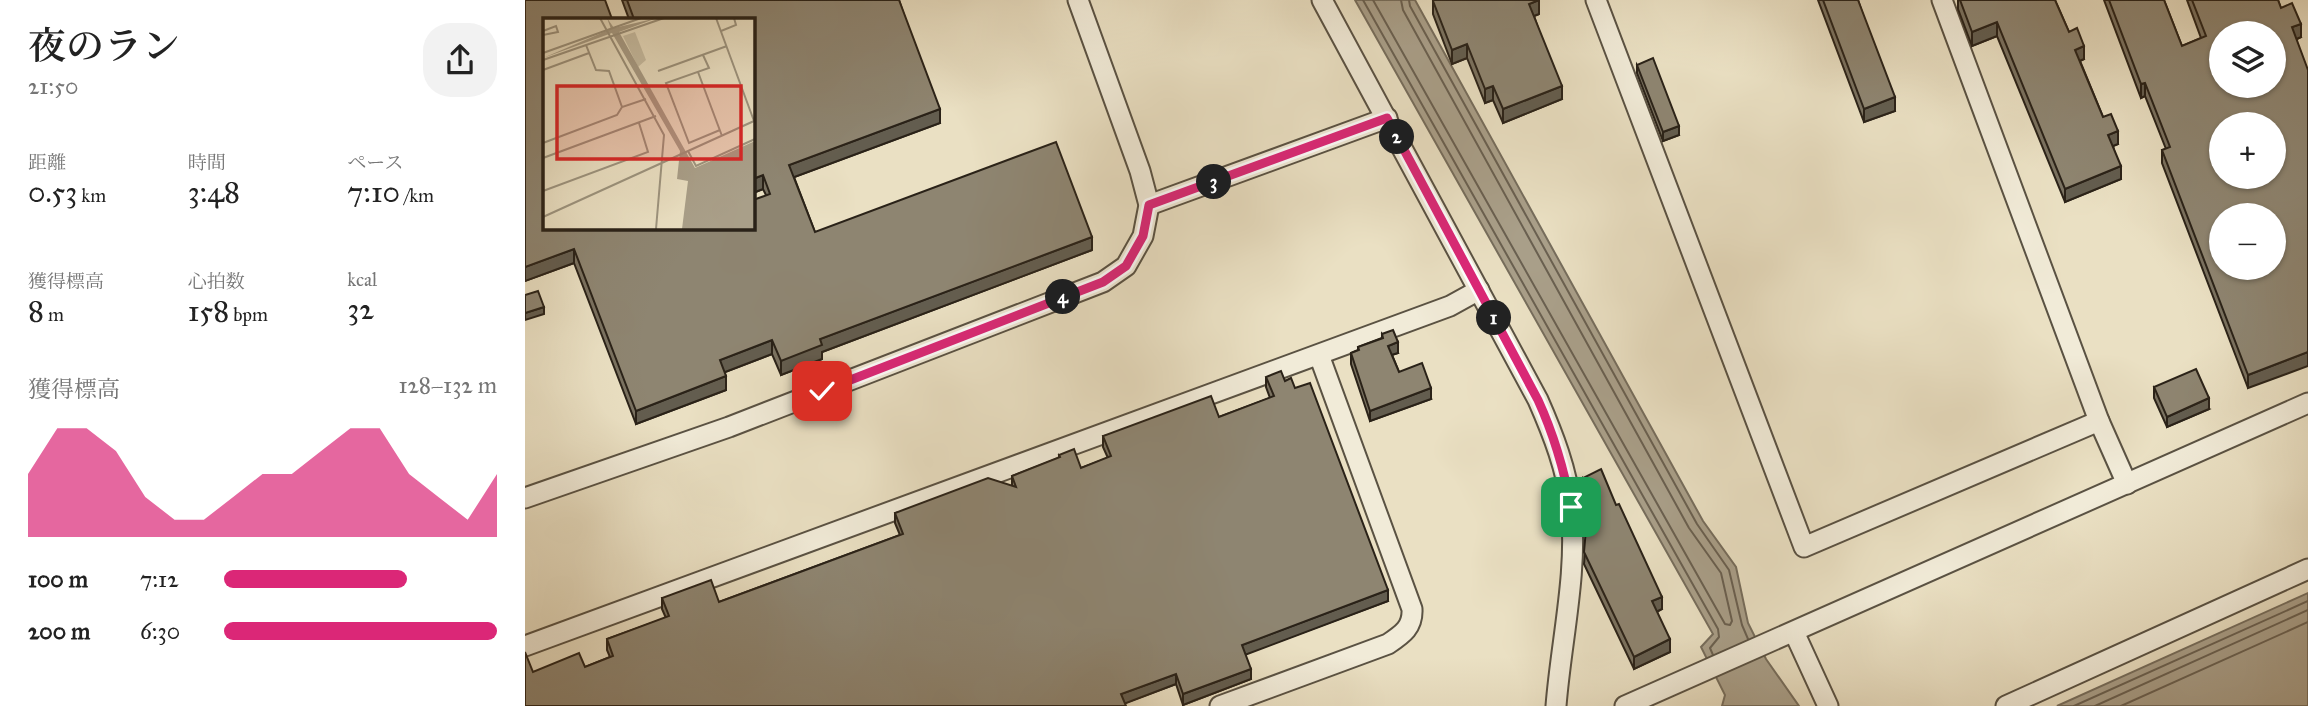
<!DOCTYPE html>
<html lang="ja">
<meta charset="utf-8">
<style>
body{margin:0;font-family:"IM FELL Great Primer","Noto Serif JP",serif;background:#f2f2f2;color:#222;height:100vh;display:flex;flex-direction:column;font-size:26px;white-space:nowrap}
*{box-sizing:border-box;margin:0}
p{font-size:23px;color:#767676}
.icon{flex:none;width:38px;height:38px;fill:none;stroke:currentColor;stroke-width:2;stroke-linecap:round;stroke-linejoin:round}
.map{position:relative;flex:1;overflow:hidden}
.sheet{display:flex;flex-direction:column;background:#fff;width:525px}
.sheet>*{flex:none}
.tools{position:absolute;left:1684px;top:21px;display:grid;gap:14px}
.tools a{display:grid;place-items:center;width:77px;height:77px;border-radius:50%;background:#fff;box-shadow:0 2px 5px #0004;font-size:35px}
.pin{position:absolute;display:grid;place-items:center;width:60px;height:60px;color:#fff;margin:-30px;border-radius:14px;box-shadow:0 4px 10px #0006}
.km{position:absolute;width:35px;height:35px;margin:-18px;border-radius:50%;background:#222;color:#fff;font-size:19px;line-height:35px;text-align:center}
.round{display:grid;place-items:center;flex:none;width:74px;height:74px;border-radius:28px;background:#f2f2f2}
.summary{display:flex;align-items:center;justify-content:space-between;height:119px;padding:0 28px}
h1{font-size:38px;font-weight:600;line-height:52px}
.metrics{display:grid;grid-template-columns:repeat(3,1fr);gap:10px;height:119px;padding:7px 28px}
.metrics div{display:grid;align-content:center}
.metrics b{font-size:30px;font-weight:600}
.metrics small{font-size:19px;font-weight:400}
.metrics p{font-size:19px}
.chart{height:196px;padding:14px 28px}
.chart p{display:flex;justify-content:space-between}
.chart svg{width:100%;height:126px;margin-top:7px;fill:#db2777;opacity:.7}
ul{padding:0 28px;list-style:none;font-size:23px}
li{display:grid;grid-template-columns:112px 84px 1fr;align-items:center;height:52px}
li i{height:18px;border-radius:9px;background:#db2777}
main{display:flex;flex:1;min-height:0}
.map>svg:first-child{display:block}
</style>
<main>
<section class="sheet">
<div class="summary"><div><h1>夜のラン</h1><p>21:50</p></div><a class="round"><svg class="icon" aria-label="share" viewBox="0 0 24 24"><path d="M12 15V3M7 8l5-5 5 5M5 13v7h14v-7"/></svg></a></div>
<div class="metrics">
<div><p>距離</p><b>0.53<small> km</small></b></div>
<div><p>時間</p><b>3:48</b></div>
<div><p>ペース</p><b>7:10<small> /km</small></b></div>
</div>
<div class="metrics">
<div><p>獲得標高</p><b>8<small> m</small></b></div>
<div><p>心拍数</p><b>158<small> bpm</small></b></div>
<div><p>kcal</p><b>32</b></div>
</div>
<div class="chart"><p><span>獲得標高</span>128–132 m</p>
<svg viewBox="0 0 160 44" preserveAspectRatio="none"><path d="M0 44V22L10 6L20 6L30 14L40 30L50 38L60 38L70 30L80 22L90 22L100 14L110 6L120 6L130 22L140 30L150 38L160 22V44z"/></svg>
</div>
<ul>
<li><b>100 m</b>7:12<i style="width:67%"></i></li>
<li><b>200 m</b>6:30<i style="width:100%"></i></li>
</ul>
</section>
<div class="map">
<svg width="1783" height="706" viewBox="0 0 1783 706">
<rect width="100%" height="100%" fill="#eae0c3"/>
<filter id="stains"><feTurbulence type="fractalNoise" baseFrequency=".00286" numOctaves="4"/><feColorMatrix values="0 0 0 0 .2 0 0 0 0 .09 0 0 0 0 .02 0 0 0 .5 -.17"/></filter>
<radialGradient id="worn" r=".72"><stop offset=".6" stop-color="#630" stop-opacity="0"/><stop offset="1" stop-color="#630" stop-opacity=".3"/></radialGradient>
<g fill="#a99f89" stroke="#766d5c" stroke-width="2">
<polygon points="830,0 890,0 1178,521 1211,567 1223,623 1241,659 1274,706 1197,706 1200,695 1176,647 1188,634"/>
<polygon points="1783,593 1783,706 1532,706"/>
</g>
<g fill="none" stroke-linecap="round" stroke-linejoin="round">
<g stroke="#6a6050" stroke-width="2">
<polyline points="838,0 1193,629 1194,637 1185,648 1188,655"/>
<polyline points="848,0 1200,624 1205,625 1207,621 1196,573 1164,528 878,10 876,0"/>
<polyline points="884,0 885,6 1172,524 1204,570 1217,625 1223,639"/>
<polyline points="1549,706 1783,601"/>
<polyline points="1570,706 1783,610"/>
<polyline points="1596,706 1783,622"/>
</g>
<g stroke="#5a5243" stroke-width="23">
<g id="minor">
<path d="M 797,0 L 1013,400 C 1028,434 1042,470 1046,507 C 1053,573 1036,641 1031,706"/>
<polyline points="1071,0 1279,547 1574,421"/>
<polyline points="1417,0 1574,421 1602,484"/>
<polyline points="624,205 862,118"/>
<polyline points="0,498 204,427 578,282 601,266 618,236 624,205 615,171 553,0"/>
<polyline points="1269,632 1303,706"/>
<polyline points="0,646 925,306 954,290"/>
<path d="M 695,706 L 863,644 C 878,634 888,627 887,609 L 794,355"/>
<polyline points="1100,706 1783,403"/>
<polyline points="1481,706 1783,569"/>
</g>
</g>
<use href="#minor" stroke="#f1ebd8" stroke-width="19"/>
</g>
<g fill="#7a7261" stroke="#2a2218" stroke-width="2">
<polygon points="0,0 19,228 228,228 241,195 238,189 228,193 228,19 104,19 97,0 374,0 415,123 269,177 290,232 567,250 297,352 297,359 256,375 247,354 200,372 201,390 111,424 49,263 0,281"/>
<polygon points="1293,0 1333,0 1370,111 1339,122"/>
<polygon points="1433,0 1530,0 1544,32 1559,59 1555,61 1578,117 1593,144 1588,146 1596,179 1540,202 1472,36 1447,46 1433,9"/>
<polygon points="1579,0 1639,0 1657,46 1676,38 1662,0 1753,0 1756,8 1776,37 1772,39 1723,388 1637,163 1637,150 1641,149 1620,96 1616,98"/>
<polygon points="908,1 1014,14 1009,16 1037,99 978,123 968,100 960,103 942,58 927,64 908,14"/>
<polygon points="1112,65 1154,135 1138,141 1112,73"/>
<polygon points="857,334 873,353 867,355 874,372 906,399 845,421 826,364 826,353 833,350 833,347 857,338"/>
<polygon points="741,377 863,601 720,654 726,679 658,705 651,684 600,703 8,672 60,667 85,657 82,650 82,639 141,618 137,609 137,598 194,602 375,535 370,523 370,513 487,486 487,476 534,458 534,455 556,468 583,458 578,447 578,436 694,417 745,398 741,387"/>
<polygon points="1629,387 1684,409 1642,427 1629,398"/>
<polygon points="1058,478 1091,505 1137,609 1132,612 1145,652 1109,669 1059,564 1062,529 1058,491"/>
</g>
<g fill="#635d4f" stroke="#2a2218" stroke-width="2">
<polygon points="1014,0 1014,14 1004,18 1004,4"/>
<polygon points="1472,22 1472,36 1447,46 1447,32"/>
<polygon points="1776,24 1776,37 1767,41 1767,27"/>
<polygon points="942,44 942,58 927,64 927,50"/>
<polygon points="1559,46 1559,59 1550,63 1550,50"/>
<polygon points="1620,83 1620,96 1616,98 1616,84"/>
<polygon points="968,86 968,100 960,103 960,89"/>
<polygon points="1037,86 1037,99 978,123 978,109"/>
<polygon points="1370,97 1370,111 1339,122 1339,109"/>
<polygon points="415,109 415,123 264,179 264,165"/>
<polygon points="1154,126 1154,135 1138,141 1138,132"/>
<polygon points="1593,131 1593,144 1583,148 1583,135"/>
<polygon points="1596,166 1596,179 1540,202 1540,189"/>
<polygon points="238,175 238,189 228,193 228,179"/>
<polygon points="567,237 567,250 297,352 297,359 256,375 256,361 295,339"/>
<polygon points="49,249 49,263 0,281 0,267"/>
<polygon points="19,307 19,314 0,320 0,313"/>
<polygon points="247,340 247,354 195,374 195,360"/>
<polygon points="873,342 873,353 863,356 863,346"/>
<polygon points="1783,352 1783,366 1723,388 1723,375"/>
<polygon points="201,376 201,390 111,424 111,411"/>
<polygon points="906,388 906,399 845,421 845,411"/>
<polygon points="1684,398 1684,409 1642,427 1642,417"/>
<polygon points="863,590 863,601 717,656 717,645"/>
<polygon points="1137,597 1137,609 1127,614 1127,601"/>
<polygon points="1145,639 1145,652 1109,669 1109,657"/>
<polygon points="726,669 726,679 658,705 658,694"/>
<polygon points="651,674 651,684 596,705 596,694"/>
</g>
<g fill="#8e8571" stroke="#2a2218" stroke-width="2" fill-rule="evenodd">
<polygon points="0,0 80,0 87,19 19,19 19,228 228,228 228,200 245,194 238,175 228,179 228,19 109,19 102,0 374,0 415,109 264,165 290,232 531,142 567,237 295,339 297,345 256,361 247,340 195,360 201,376 111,411 49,249 0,267"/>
<polygon points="909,0 1014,0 1004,4 1037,86 978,109 968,86 960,89 942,44 927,50 908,1"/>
<polygon points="1298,0 1333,0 1370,97 1339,109"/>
<polygon points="1435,0 1530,0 1544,32 1552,28 1559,46 1550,50 1578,117 1586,114 1593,131 1583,135 1596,166 1540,189 1472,22 1447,32"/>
<path d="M 1584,0 L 1639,0 L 1657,46 L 1681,36 L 1667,0 L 1753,0 L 1756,8 L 1767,3 L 1776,24 L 1767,27 L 1783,70 L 1783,352 L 1723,375 L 1637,150 L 1645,147 L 1620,83 L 1616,84 ZM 1696,33 L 1748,33 L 1748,86 L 1696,86 ZM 1696,124 L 1748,124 L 1748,177 L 1696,177 ZM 1696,215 L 1748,215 L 1748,268 L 1696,268 Z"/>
<polygon points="1128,58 1154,126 1138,132 1112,65"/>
<polygon points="13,291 19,307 0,313 0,295"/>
<polygon points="868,330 873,342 863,346 874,372 897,363 906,388 845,411 826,353 834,350 833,347 858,338 857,334"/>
<polygon points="1671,369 1684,398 1642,417 1629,387"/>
<polygon points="756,371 760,381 766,378 770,388 785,383 863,590 717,645 726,669 658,694 651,674 596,694 601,706 0,706 0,652 8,672 54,653 60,667 88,656 82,639 144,616 137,598 186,580 194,602 378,534 370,513 463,478 491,487 487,476 535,457 534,455 549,449 556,468 586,456 578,436 686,396 694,417 749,396 741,377"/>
<polygon points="1076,469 1091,505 1094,504 1137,597 1127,601 1145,639 1109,657 1059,552 1061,529 1065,527 1062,520 1058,478"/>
</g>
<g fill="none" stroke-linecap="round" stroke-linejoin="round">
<g stroke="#fff" stroke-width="14">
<path id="route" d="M 297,391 L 578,282 L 601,266 L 618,236 L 624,205 L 862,118 L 1013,400 C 1029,435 1039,469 1046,507"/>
</g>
<use href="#route" stroke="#db2777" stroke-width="9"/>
</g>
<g transform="translate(18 18)">
<rect width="212" height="212" fill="#eae0c3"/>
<path d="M 92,14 L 103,42 L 95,49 L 80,18 Z" fill="#c9c0a6"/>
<path d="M 64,0 L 71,10 L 114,0 L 76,14 L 152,150 L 212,123 L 212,211 L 139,211 L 145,163 L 134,161 L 137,133 L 69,15 L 0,40 L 68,11 Z" fill="#a99f89"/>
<path fill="none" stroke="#9d947f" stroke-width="2" d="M 57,0 L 121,117 L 113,211M 173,0 L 211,103M 0,13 L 13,8 L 15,14 L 0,17M 178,13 L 193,7 L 191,0M 43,27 L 53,52 L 66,53 L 79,89M 0,35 L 98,0M 160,37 L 166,50 L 123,65 L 146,125 L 177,112M 0,42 L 121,0M 0,52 L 46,35M 115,53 L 184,28M 155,54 L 179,118M 0,125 L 74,97 L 79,89 L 103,81M 145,133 L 153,148 L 212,121M 0,140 L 113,98M 0,173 L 105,134 L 96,105M 0,199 L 211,103"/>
<path fill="#d62828" fill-opacity="0.15" stroke="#d62828" stroke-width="3.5" d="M 14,68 L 198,68 L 198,141 L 14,141 Z"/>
<rect width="212" height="212" fill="none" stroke="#2a2218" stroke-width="3.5"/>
</g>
<rect width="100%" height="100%" filter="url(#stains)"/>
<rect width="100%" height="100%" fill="url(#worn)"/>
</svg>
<div class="tools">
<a><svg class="icon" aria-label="layers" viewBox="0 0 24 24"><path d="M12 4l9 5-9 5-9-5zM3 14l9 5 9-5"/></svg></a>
<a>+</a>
<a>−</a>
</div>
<div class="pin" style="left:1046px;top:507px;background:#1e9e55"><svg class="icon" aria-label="arrive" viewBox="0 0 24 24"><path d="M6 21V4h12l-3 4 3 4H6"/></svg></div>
<div class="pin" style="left:297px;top:391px;background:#d93025"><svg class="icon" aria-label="check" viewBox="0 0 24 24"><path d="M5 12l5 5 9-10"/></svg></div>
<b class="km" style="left:969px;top:318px">1</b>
<b class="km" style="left:872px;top:137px">2</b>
<b class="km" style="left:689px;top:182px">3</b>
<b class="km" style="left:538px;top:297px">4</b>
</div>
</main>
